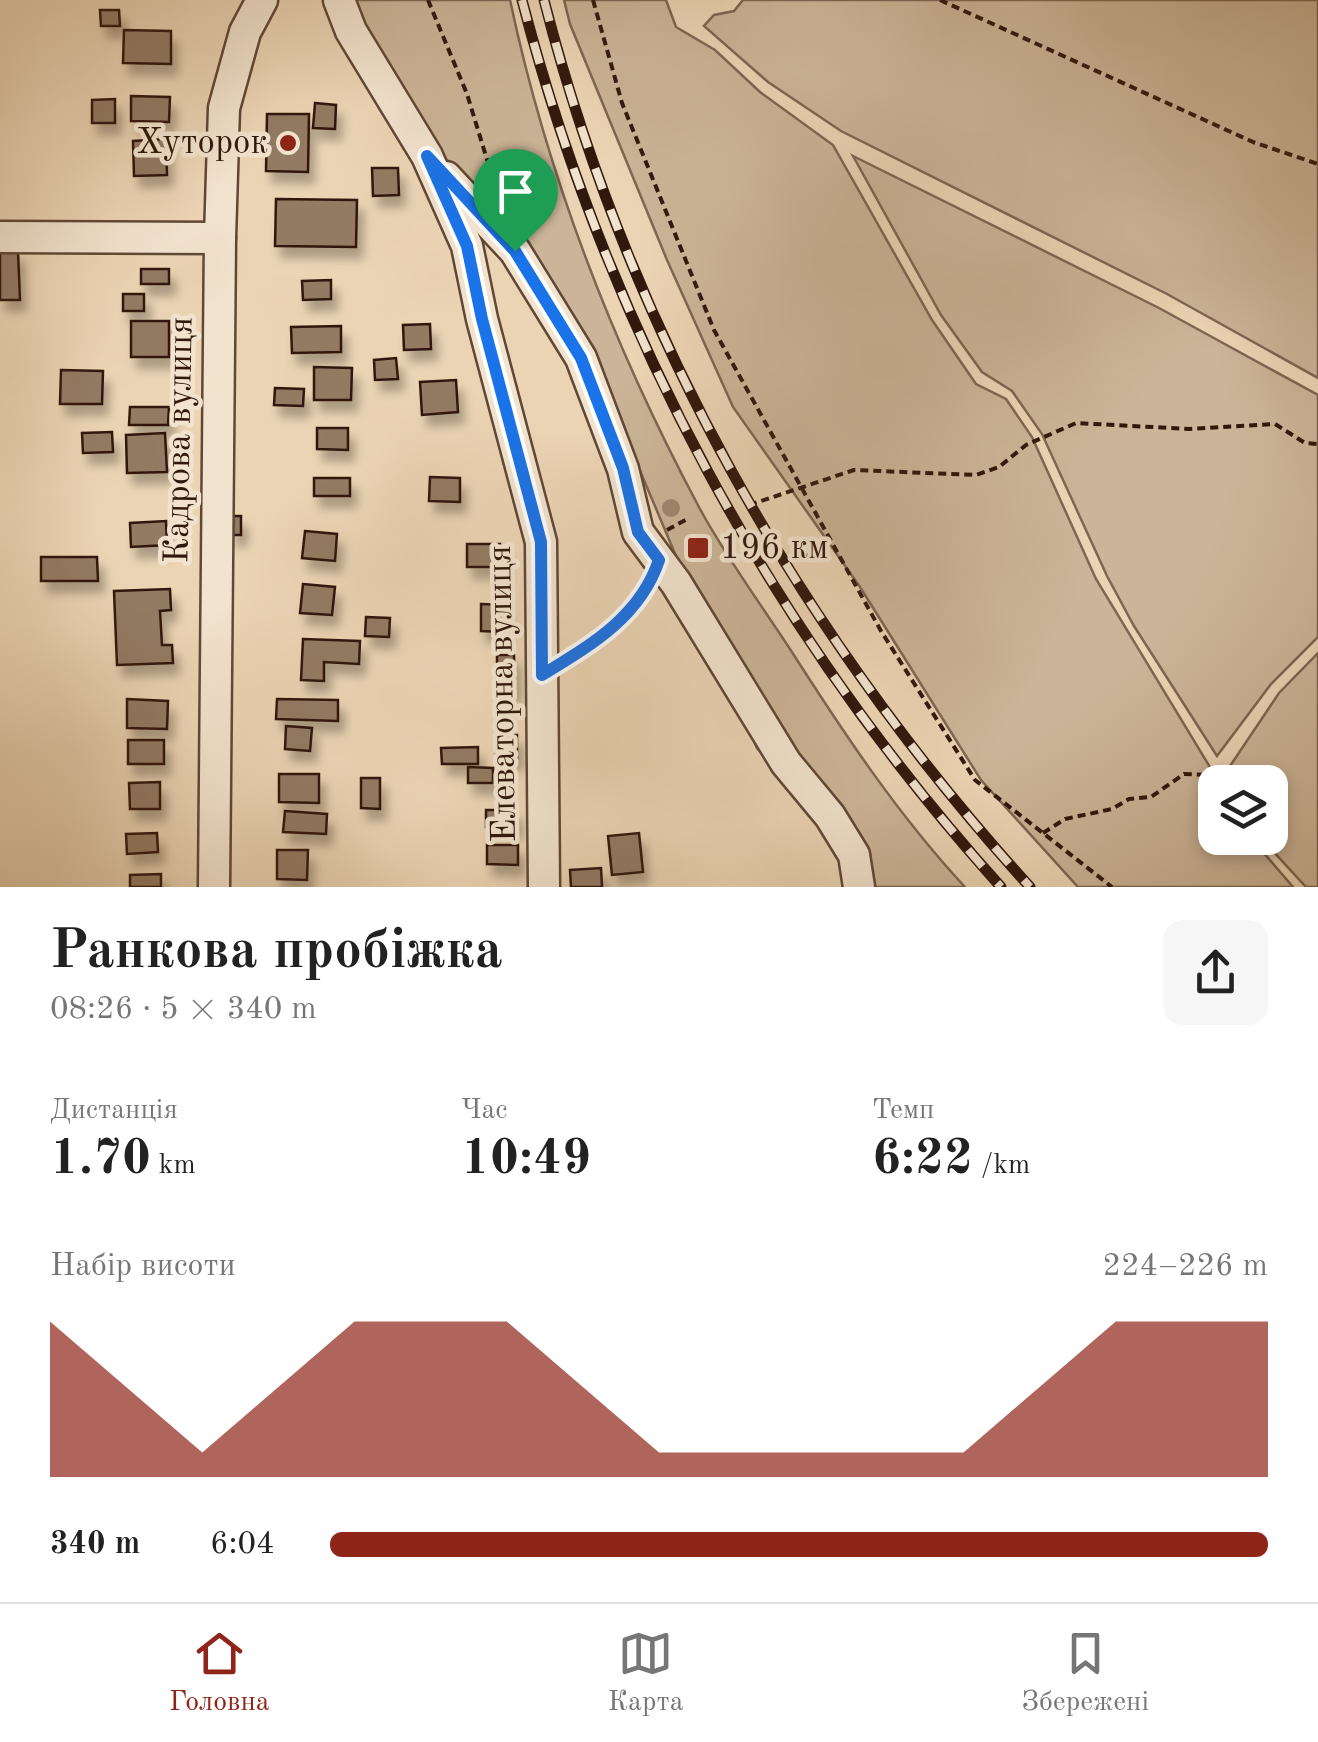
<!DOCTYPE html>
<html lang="uk">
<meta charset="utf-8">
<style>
body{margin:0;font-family:"Old Standard TT",serif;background:#f6f6f6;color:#222;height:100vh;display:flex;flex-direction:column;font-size:38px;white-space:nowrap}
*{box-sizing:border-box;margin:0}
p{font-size:32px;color:#767676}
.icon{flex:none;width:55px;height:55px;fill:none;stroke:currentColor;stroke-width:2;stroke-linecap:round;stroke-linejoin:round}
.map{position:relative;height:887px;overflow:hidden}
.sheet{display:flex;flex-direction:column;background:#fff;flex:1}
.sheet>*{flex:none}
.tools{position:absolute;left:1198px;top:765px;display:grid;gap:20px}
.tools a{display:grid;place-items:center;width:90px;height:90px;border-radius:20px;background:#fff;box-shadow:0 5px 15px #0003;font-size:50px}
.pin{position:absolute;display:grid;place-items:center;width:85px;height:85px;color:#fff;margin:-102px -42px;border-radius:50% 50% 50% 0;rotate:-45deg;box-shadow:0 0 10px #0007}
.pin .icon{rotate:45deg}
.round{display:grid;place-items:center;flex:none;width:105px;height:105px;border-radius:20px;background:#f6f6f6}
.headline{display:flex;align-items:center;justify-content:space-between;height:170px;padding:0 50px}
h1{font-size:55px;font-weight:600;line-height:75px}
.metrics{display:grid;grid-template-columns:repeat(3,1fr);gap:15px;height:170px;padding:10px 50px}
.metrics div{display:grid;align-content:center}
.metrics b{font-size:50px;font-weight:600}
.metrics small{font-size:28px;font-weight:400}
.metrics p{font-size:28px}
.chart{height:280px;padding:20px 50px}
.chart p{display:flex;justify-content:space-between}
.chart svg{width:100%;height:180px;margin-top:10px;fill:#8f2418;opacity:.7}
ul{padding:0 50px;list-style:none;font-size:32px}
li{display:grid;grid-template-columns:160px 120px 1fr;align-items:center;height:75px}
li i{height:25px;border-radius:12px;background:#8f2418}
.tabs{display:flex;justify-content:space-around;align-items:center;height:140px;border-top:2px solid #e0e0e0;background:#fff;font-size:28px;color:#767676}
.tabs a{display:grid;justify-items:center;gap:5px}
.tabs .on{color:#8f2418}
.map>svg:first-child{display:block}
</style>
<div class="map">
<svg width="1318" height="887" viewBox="0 0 1318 887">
<defs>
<filter id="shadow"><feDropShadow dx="6" dy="11" stdDeviation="5" flood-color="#0004"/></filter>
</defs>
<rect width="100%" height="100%" fill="#ebd4b4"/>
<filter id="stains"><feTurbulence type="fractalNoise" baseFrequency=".002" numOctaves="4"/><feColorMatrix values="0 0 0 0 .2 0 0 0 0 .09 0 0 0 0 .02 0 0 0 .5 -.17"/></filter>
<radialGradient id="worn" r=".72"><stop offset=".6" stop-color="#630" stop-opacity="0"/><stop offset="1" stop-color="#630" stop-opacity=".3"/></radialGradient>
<g fill="#cbb497" stroke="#7e6652" stroke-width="2.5">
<path d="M 353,0 L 510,0 C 548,179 614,348 700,509 C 726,557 760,603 790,649 C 843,732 898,815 965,887 L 865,887 L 823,822 L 757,748 L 603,383 L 548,275 L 514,231 L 470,195 L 421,136 Z"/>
<polygon points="564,0 666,0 676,27 715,50 760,92 833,145 932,320 976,384 1006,399 1032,437 1096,579 1219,782 1215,782 1215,838 1251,838 1293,887 1078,887 981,780 860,587 733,407 667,260 570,24"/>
<polygon points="743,0 1318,0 1318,378 1167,294 841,131 768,82 704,26 714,15 734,11"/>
<polygon points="853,156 1159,308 1318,395 1318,637 1271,684 1217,756 1134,626 1107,576 1042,434 1012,391 982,372 941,315"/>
<polygon points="1318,653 1318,887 1306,887 1261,838 1270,838 1270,782 1231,782 1226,772 1279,693"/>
</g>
<g fill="#927a63" stroke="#31180c" stroke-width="2.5" filter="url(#shadow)">
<polygon points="100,10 119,10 120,26 101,26"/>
<polygon points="124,30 171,31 171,64 123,63"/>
<polygon points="131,96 170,97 169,122 131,121"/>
<polygon points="115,99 115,123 92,123 92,100"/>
<polygon points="315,103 336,105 335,129 313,128"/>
<polygon points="267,114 309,114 308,172 266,171"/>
<polygon points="166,139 167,175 134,176 133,141"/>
<polygon points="372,168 398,168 399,195 373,196"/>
<polygon points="276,199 357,200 356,247 275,246"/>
<polygon points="18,251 20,300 0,300 0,252"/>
<rect x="141" y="269" width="28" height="15"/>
<polygon points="331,280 331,299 303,300 302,281"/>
<rect x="123" y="294" width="21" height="17"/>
<rect x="131" y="321" width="38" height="36"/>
<polygon points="430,324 431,349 404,350 403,325"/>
<polygon points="341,326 341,352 292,353 291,327"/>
<polygon points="396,358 398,379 375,380 374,360"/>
<polygon points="314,367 352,368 351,400 314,400"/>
<polygon points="61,370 103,371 102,404 60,404"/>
<polygon points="456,380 458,412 422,415 420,382"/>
<polygon points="275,388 304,389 303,406 274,405"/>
<polygon points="130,407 169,407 168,425 129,425"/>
<polygon points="317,428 348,428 348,450 317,449"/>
<polygon points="112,432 113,452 83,453 82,433"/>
<polygon points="165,433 167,472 127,473 126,435"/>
<polygon points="430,477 460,478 460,502 429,501"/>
<rect x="314" y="478" width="36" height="18"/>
<polygon points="230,516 241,516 241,535 231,535"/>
<polygon points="166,521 167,545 131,547 130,523"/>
<polygon points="305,531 337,534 335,561 302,558"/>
<rect x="467" y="544" width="33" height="23"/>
<polygon points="41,557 97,557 98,581 41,581"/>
<polygon points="303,584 335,587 332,615 300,613"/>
<polygon points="170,589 171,610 160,611 162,645 172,645 173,663 117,665 114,591"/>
<polygon points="481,604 505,605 504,632 481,631"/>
<polygon points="366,617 390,618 389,637 365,636"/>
<polygon points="303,639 360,641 359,664 324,662 324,681 301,680"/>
<polygon points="497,655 514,655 515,691 497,691"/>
<polygon points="127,699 168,701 167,729 127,728"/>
<polygon points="277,699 338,700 338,721 276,719"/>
<polygon points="286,726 312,728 310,751 285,749"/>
<rect x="496" y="735" width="21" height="24"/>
<rect x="128" y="740" width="36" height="24"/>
<polygon points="478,747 478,764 442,764 441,748"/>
<polygon points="468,767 493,768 493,783 468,783"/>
<polygon points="279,774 319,774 319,803 279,802"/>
<polygon points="361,778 380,778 380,809 361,808"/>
<polygon points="160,782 160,809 130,809 129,783"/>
<rect x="486" y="810" width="30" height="17"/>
<polygon points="285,811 327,814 326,834 283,832"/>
<polygon points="157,833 158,852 127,854 126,834"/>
<polygon points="639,833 643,872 612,875 608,836"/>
<polygon points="487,845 518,845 518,865 487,864"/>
<polygon points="277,850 308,850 307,880 277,879"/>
<polygon points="601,868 602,887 571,887 570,870"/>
<polygon points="161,874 161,887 130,887 130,875"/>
</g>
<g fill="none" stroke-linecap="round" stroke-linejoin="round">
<g stroke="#604736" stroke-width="35">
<g id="minor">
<polyline points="339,0 351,31 427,156 467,246 482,319 541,542 544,887"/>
<polyline points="446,177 515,251 581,358 623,469 638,532 676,583 786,763 830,816 854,855 859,887"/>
<polyline points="0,237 220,238"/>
<polyline points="214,887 220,238 224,108 245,32 262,0"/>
</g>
</g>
<g stroke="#31180c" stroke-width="4" stroke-dasharray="8 5" stroke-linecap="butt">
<polyline points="428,0 467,94 496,189"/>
<polyline points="593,0 622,103 714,330 881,631 975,780 1112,887"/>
<polyline points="940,0 1253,142 1318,164"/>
<polyline points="749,505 854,470 976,475 999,467 1026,445 1076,423 1189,429 1275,424 1305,443 1318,444"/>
<polyline points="667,530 689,518"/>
<polyline points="570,657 601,639 649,588"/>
<polyline points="1043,833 1065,819 1112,809 1129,799 1151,797 1184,774 1215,775"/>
</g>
<use href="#minor" stroke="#f2e3ce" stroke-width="30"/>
<g stroke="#31180c" stroke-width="11">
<g id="rail">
<path d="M 522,0 C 608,330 773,634 1001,887"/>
<path d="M 544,0 C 629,332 800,634 1030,887"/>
</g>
</g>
<use href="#rail" stroke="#f2e3ce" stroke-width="8" stroke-dasharray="22" stroke-linecap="butt"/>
</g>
<circle fill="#9e866f" cx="671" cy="508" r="9"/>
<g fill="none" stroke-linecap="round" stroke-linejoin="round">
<g stroke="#fff" stroke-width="20">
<path id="route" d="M 427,156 L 515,251 L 581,358 L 623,468 L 638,532 L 659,560 C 640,617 591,645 542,675 L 541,542 L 482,319 L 467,246 Z"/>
</g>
<use href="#route" stroke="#1a73e8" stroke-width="12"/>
</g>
<g fill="#8f2418" stroke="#f2e3ce" stroke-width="4">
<circle cx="288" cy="143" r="10"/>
<rect x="686" y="536" width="24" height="24" rx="5"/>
</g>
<g text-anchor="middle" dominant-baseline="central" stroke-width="9" stroke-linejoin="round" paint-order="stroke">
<g font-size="35" fill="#31180c" stroke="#f2e3ce" text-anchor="end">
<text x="268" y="143">Хуторок</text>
<text x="720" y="548" text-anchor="start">196 км</text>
</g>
<g font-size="35" fill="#31180c" stroke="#f2e3ce">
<text transform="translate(180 440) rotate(-89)">Кадрова вулиця</text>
<text transform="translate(503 694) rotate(-91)">Елеваторна вулиця</text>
</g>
</g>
<rect width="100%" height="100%" filter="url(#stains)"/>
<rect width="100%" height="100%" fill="url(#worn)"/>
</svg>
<div class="tools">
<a><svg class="icon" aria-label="layers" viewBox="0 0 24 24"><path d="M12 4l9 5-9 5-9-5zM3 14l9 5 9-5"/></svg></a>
</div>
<div class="pin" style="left:515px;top:251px;background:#1e9e55"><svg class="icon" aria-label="arrive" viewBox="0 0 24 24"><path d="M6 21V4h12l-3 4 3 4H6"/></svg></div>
</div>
<section class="sheet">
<div class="headline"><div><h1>Ранкова пробіжка</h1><p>08:26 · 5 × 340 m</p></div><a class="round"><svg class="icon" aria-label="share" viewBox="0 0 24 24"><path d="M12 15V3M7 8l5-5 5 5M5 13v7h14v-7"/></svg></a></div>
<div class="metrics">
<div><p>Дистанція</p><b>1.70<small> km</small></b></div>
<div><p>Час</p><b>10:49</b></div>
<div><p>Темп</p><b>6:22<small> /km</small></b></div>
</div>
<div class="chart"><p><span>Набір висоти</span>224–226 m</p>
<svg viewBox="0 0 160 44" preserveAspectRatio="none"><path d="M0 44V6L10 22L20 38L30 22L40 6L50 6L60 6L70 22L80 38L90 38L100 38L110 38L120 38L130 22L140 6L150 6L160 6V44z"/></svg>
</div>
<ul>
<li><b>340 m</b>6:04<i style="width:100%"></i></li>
</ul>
</section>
<nav class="tabs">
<a class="on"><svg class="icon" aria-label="home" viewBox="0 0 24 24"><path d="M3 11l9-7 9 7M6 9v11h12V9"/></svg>Головна</a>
<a><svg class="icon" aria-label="map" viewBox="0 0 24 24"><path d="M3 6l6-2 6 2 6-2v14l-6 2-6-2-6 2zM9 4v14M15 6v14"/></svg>Карта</a>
<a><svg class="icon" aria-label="saved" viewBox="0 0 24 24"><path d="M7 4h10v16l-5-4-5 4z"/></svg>Збережені</a>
</nav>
